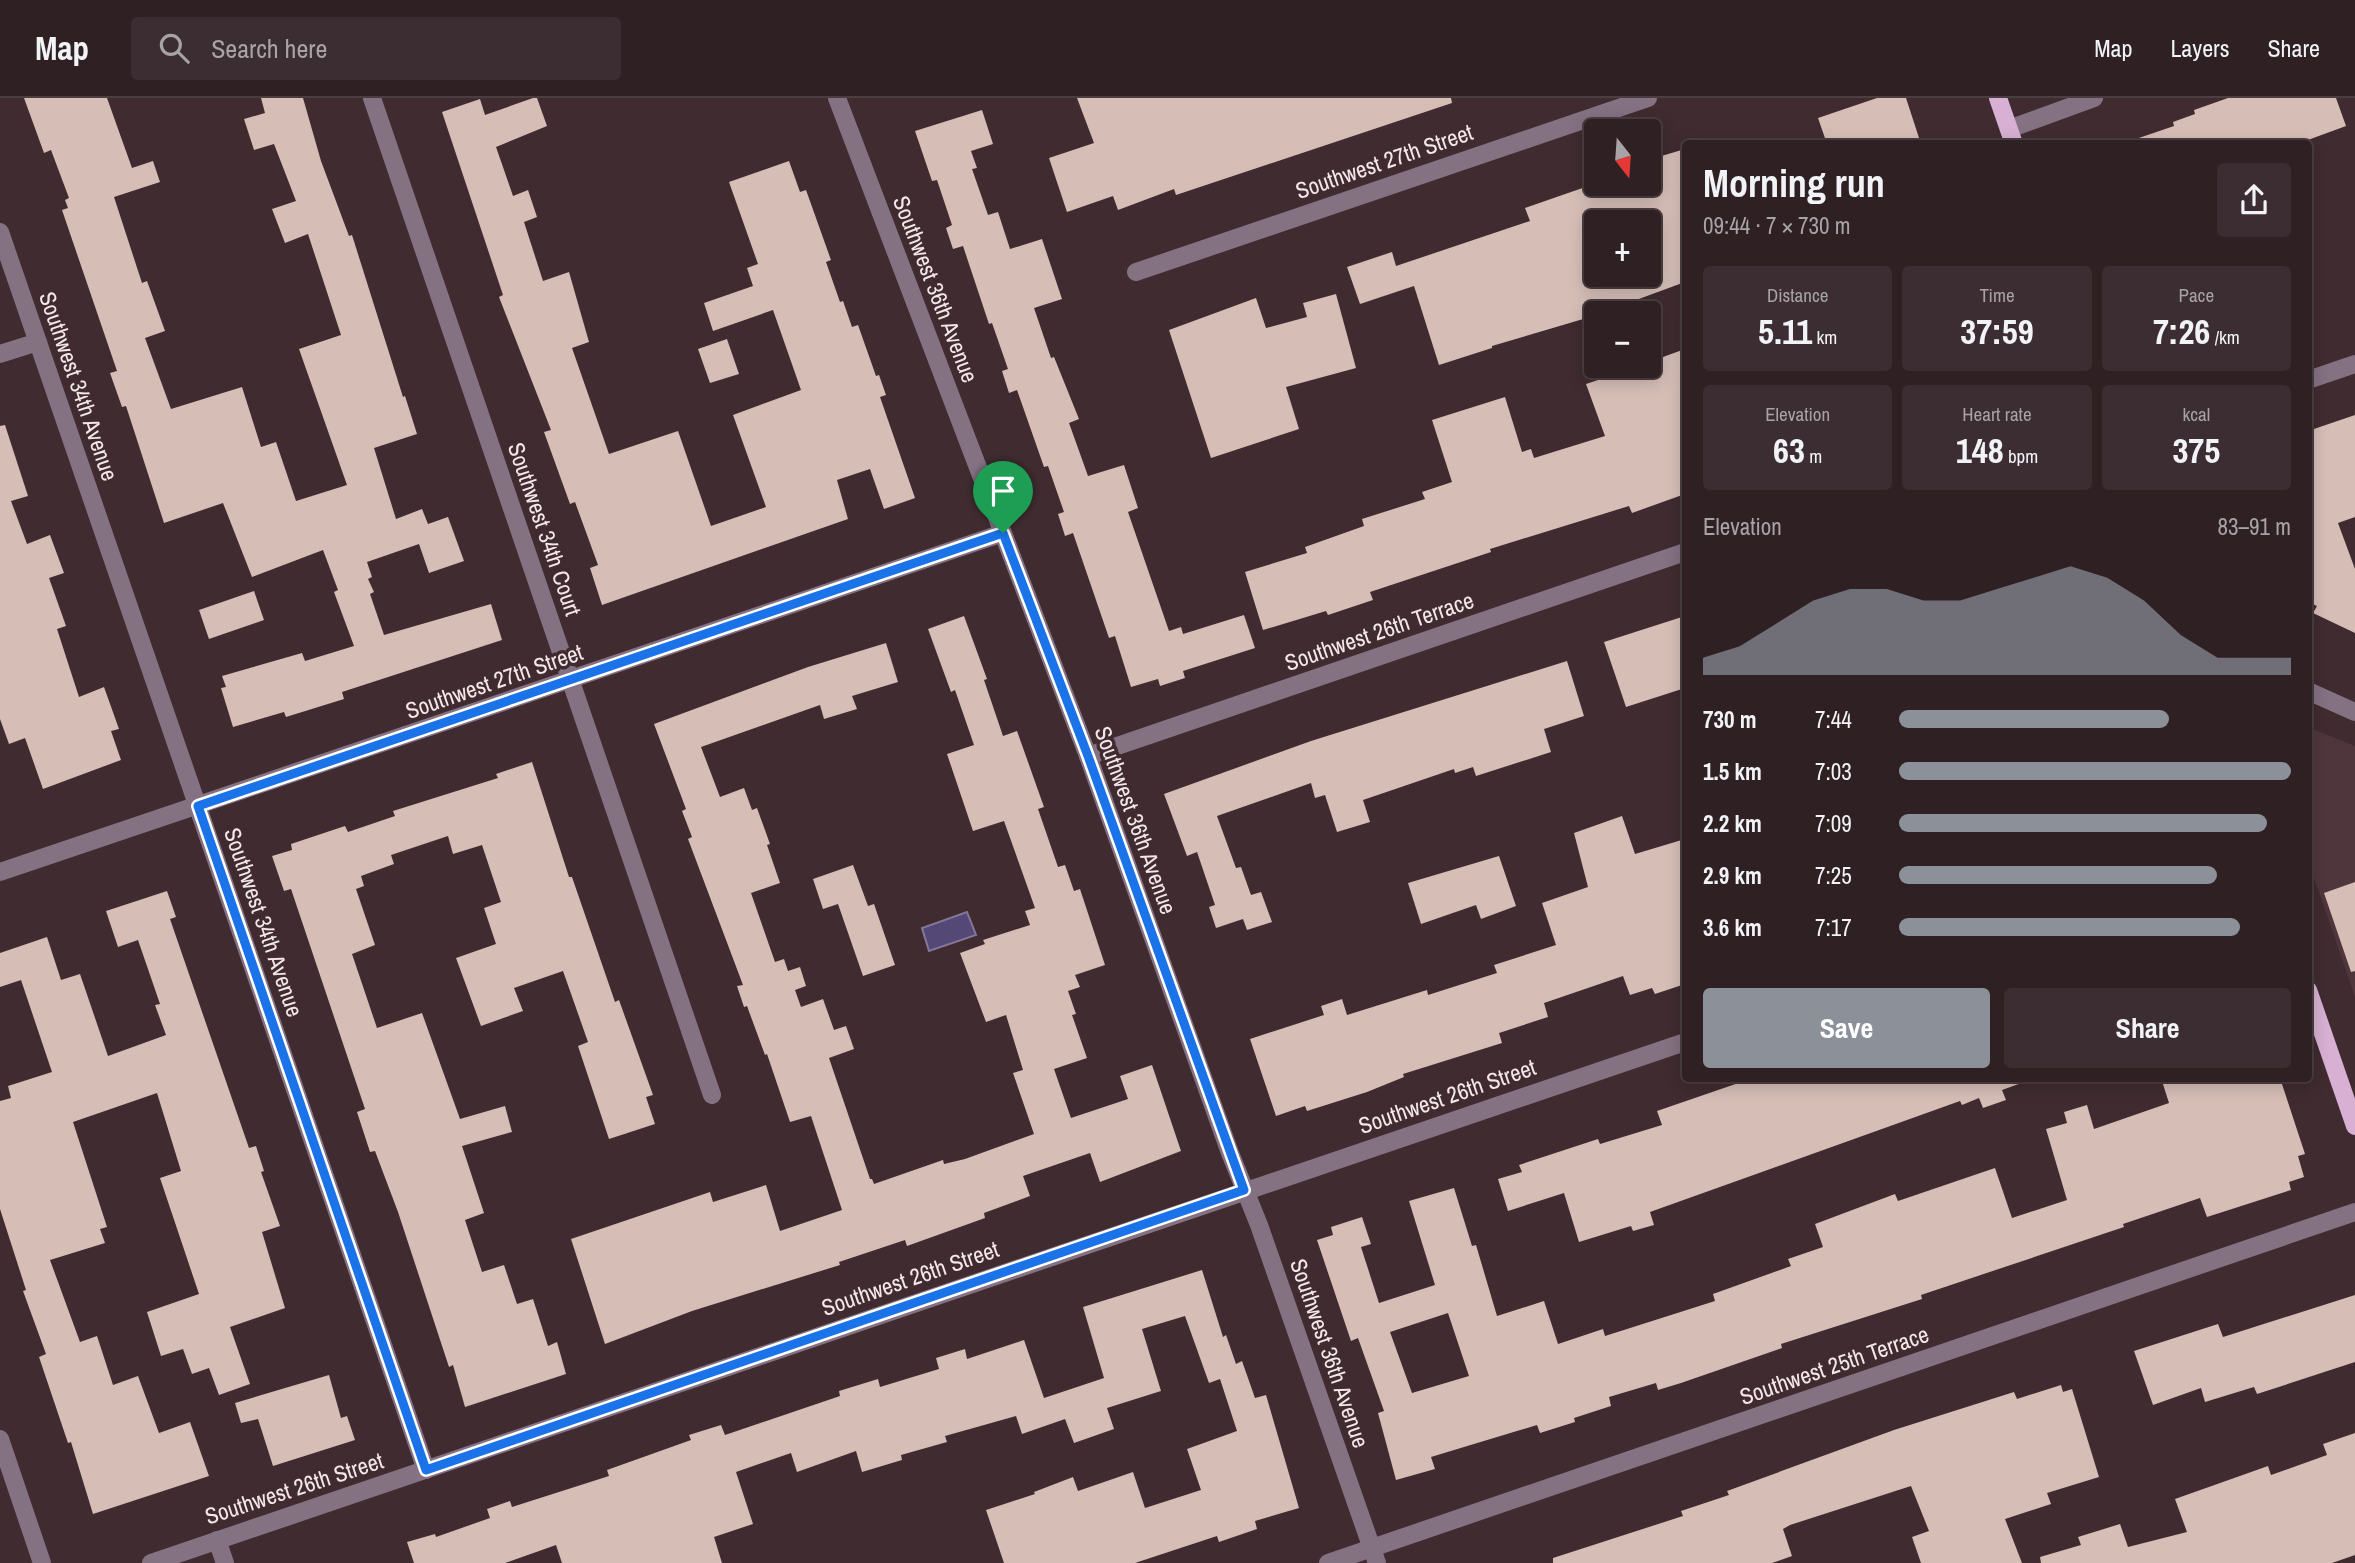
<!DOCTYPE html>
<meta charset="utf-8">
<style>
body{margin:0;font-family:"Archivo Narrow",sans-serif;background:#3b2d31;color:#f1f3f6;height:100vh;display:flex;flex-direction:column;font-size:26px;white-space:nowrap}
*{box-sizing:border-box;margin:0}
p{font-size:23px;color:#a7a3a6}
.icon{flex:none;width:38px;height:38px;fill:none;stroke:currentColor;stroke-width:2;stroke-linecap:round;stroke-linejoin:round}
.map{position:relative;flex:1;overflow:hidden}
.drawer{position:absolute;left:1682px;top:42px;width:630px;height:942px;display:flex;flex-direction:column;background:#2f2024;border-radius:7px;box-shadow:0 4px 18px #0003,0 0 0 2px #4a3e41}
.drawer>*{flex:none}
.needle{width:46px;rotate:163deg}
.tools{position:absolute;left:1584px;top:21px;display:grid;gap:14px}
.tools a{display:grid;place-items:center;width:77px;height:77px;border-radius:7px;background:#2f2024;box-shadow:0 4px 18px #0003,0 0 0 2px #4a3e41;font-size:35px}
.pin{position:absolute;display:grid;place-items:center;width:60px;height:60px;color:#fff;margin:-72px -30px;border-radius:50% 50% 50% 0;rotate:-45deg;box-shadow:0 0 7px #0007}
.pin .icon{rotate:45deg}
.round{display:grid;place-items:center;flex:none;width:74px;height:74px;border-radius:7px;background:#3b2d31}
.headline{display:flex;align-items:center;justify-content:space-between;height:119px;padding:0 21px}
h1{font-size:38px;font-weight:800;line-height:52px}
.metrics{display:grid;grid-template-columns:repeat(3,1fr);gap:10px;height:119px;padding:7px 21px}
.metrics div{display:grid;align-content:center;border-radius:7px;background:#3b2d31;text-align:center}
.metrics b{font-size:35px;font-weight:800}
.metrics small{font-size:19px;font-weight:400}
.metrics p{font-size:19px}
.chart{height:196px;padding:14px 21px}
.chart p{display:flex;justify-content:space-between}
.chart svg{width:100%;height:126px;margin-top:7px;fill:#8c9099;opacity:.7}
.action{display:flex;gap:14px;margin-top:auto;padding:14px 21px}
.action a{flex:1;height:80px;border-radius:7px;background:#8c9099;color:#fff;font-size:28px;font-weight:800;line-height:80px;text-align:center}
.action a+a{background:#3b2d31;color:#f1f3f6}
ul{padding:0 21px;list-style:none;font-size:23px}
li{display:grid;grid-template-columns:112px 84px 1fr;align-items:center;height:52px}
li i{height:18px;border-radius:9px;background:#8c9099}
header{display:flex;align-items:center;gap:42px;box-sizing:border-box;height:98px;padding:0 35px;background:#2f2024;border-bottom:2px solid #4a3e41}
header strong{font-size:33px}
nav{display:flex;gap:38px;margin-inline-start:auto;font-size:24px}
.search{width:490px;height:63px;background:#3b2d31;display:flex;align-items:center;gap:18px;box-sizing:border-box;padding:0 24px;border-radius:7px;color:#a7a3a6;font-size:26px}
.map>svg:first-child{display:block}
</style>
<header>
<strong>Map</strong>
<div class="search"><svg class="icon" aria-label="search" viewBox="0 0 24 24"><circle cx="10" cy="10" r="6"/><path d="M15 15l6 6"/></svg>Search here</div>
<nav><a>Map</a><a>Layers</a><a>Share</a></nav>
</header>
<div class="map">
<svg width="2355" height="1465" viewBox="0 0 2355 1465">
<rect width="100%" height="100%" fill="#3f2b30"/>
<polygon fill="#4f363c" points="2308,629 2355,648 2355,899 2308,762"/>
<polygon fill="#544876" stroke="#847899" stroke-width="2" points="967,814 976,837 929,853 922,830"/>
<g fill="#d6beb7" fill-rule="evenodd">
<polygon points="24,0 107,0 132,70 153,63 160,84 114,99 142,185 147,183 165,233 145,240 171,311 242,289 261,349 276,344 296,403 347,387 299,251 341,237 308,136 285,145 272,111 296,103 274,46 254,52 244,21 265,15 261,0 303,0 321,63 349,138 352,137 403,299 405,298 417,336 374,350 396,421 422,411 428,426 448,419 464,463 429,475 419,446 367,464 372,479 368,481 374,494 370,496 384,537 491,506 502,542 342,594 344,601 286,619 284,614 233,629 221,590 226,589 222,578 302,555 305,563 354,548 334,494 338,492 323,452 252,479 223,405 164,425 126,308 122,309 110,275 117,273 62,112 68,110 65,102 69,100 51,52 44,55"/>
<polygon points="533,0 537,0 547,28 496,49 513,98 528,92 537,119 524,124 543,183 569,174 589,244 572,250 609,356 678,333 711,428 766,409 733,317 801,292 773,212 713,233 704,205 753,188 747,170 758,166 729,84 789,63 800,94 806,92 831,162 826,164 840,204 843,203 852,229 858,227 876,278 879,277 886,297 880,299 915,400 884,411 870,371 837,382 848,421 602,507 590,470 598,467 575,404 570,406 544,334 551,332 499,199 503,197 442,14 480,1 485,17"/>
<polygon points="1077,0 1451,0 1452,5 1176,97 1174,91 1118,112 1113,98 1067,114 1049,60 1094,45"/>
<polygon points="1877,0 1906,0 1921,46 1827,46 1818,20"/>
<polygon points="2228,0 2336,0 2346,28 2297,46 2133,46 2133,42 2174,28 2173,24 2195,16 2194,12"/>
<polygon points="982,12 993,46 971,53 977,70 972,71 988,117 998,114 1010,151 1042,141 1062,201 1034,210 1051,260 1054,259 1079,321 1069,325 1088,378 1124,367 1138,410 1128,414 1169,533 1181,529 1183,536 1244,517 1255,550 1183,573 1185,580 1160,588 1158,581 1131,589 1115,538 1109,540 1073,435 1065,438 1058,416 1064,414 1048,368 1044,369 1017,292 1009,295 1002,273 1008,271 992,225 989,226 963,148 953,151 946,130 952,127 937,82 932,83 915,33"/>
<path d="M 1685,51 L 1685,184 L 1590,219 L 1492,248 L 1492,250 L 1439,267 L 1414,188 L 1360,206 L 1347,169 L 1392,154 L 1396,168 L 1530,123 L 1525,110 L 1594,86 L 1648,86 L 1648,62 ZM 1596,124 L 1648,124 L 1648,177 L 1596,177 Z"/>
<polygon points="1336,196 1356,270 1286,289 1299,331 1211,360 1169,232 1256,200 1266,230 1307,219 1303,205"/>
<polygon points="727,241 739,276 710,285 698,251"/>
<polygon points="1685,251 1685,396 1632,415 1629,408 1490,451 1491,454 1370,494 1373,502 1328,517 1326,513 1263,532 1245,474 1307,455 1305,449 1364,428 1362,421 1425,401 1422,394 1452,384 1432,322 1505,299 1522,354 1531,351 1534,360 1605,338 1586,286 1640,268 1648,268 1652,263"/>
<polygon points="2355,317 2355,419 2338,425 2355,471 2355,535 2313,515 2317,508 2308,504 2308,333"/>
<polygon points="5,327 28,398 11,403 27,446 50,437 64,475 49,480 66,528 57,531 79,599 104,589 119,631 111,633 121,662 43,691 25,640 9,646 0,621 0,328"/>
<polygon points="254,493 264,522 209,541 199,512"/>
<polygon points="964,518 987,581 984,582 1003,638 1017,633 1044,709 1038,711 1058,769 1065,767 1074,793 1080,791 1105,867 1075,877 1080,889 1068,893 1076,916 1072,917 1087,960 1054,971 1071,1020 1128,1001 1120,978 1152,967 1181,1053 1100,1084 1090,1055 1023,1078 1030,1098 984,1115 985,1120 907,1148 905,1142 839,1164 840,1167 692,1213 605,1246 571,1141 710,1094 713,1104 766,1087 780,1133 842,1112 811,1018 790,1024 767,956 765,957 747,908 744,909 737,888 743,887 688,741 692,739 682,713 686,711 654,626 808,569 886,545 898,584 852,598 857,611 824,621 820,607 701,649 720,699 744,690 752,712 757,710 770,746 767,747 780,785 751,795 775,864 784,861 788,873 800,869 806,888 795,892 801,909 823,901 834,932 846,928 854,951 829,960 870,1081 872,1081 874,1086 943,1062 944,1066 965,1061 1034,1036 1013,975 1023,972 1006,917 986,924 960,855 985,846 983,842 1030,827 1025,813 1035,810 1004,723 973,733 947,656 974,647 955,592 951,594 928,531"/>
<polygon points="1685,518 1685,590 1626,609 1604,544"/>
<polygon points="1567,563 1584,618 1544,631 1551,654 1476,678 1473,669 1455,675 1454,671 1363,702 1370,724 1337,734 1325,697 1315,700 1311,685 1217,718 1236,770 1241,769 1251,797 1261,794 1272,824 1247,832 1243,821 1216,830 1209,809 1215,807 1197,754 1187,758 1164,696 1311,643"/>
<polygon points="532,664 569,779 572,779 615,904 619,902 653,997 646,999 655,1026 609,1041 578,948 588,944 563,873 514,890 523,913 481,928 456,860 496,846 484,810 501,804 482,747 453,756 448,738 391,757 394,766 361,778 364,788 356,791 375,847 352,856 377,930 422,915 460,1021 505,1008 512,1034 462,1048 484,1115 465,1122 482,1174 504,1167 517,1206 533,1201 548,1248 557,1244 566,1276 465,1309 453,1267 449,1269 398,1114 375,1053 370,1054 357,1014 365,1011 291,791 284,793 272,758 292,752 291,746 345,728 348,734 395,718 393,713 498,680 496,676"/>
<polygon points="1622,718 1635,756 1685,741 1685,886 1655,896 1652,890 1630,897 1623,878 1544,905 1548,919 1499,935 1502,945 1403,976 1404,979 1367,994 1307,1013 1305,1008 1276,1018 1250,941 1324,917 1321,908 1342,901 1347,917 1427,892 1428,897 1497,875 1494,867 1556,847 1542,805 1588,789 1574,735"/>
<polygon points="1499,758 1516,808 1481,821 1476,807 1421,826 1408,785"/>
<polygon points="853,767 868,808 874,806 895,867 863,878 838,806 823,811 813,781"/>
<polygon points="2355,784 2355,873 2351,874 2324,795"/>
<polygon points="167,793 176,819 170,821 249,1050 256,1048 264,1073 261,1074 280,1128 262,1134 285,1210 230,1229 250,1286 219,1297 209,1270 192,1276 183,1251 161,1258 147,1214 199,1196 160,1080 181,1073 157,995 73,1024 107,1129 100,1131 105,1145 50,1162 80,1244 97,1238 113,1287 138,1278 159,1335 190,1324 209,1378 93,1416 71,1344 68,1345 39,1259 46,1256 23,1193 26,1192 0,1111 0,1003 11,1000 8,988 52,974 21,882 0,889 0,855 47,839 61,882 80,876 108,958 166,937 155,907 160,906 138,842 118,849 106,813"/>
<polygon points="1753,980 2027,980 2027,983 2002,992 2006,1002 1983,1010 1979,1000 1962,1007 1960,1003 1650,1114 1654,1127 1633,1133 1631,1128 1579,1144 1564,1095 1508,1113 1498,1081 1522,1074 1519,1067 1598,1041 1600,1046 1662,1027 1657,1013"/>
<path d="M 2161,980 L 2280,980 L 2305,1056 L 2298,1058 L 2304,1079 L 2289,1084 L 2291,1092 L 2207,1119 L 2200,1100 L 2123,1126 L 2124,1129 L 1921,1197 L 1922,1201 L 1781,1246 L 1782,1250 L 1681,1285 L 1658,1292 L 1656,1285 L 1609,1299 L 1611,1308 L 1574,1320 L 1575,1324 L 1540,1335 L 1537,1327 L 1431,1359 L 1435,1371 L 1396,1382 L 1378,1315 L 1384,1313 L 1358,1240 L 1351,1243 L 1317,1142 L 1333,1137 L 1331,1129 L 1362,1119 L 1371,1146 L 1361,1149 L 1379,1205 L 1435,1187 L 1409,1103 L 1454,1090 L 1472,1148 L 1476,1147 L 1497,1218 L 1544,1203 L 1558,1246 L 1603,1231 L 1605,1238 L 1715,1203 L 1713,1196 L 1791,1168 L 1788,1161 L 1823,1149 L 1815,1126 L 1895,1096 L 1898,1103 L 1995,1070 L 2012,1120 L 2067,1102 L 2046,1031 L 2067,1025 L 2064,1014 L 2087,1007 L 2094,1031 L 2169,1005 ZM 1448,1215 L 1469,1278 L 1412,1295 L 1390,1234 Z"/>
<polygon points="1202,1172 1223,1239 1226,1237 1236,1266 1242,1263 1255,1300 1266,1297 1299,1410 1255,1423 1257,1431 1219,1444 1217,1438 1135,1465 1004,1465 986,1412 1035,1396 1034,1394 1073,1379 1078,1393 1133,1374 1145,1410 1201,1392 1187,1351 1237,1333 1220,1281 1209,1285 1185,1218 1142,1231 1161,1293 1107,1310 1114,1331 1074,1345 1065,1321 1022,1336 1016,1318 945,1338 947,1344 901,1357 902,1362 862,1374 856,1353 797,1374 791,1355 736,1374 753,1426 714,1439 722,1465 562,1465 556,1447 505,1465 414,1465 407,1444 435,1436 436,1439 490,1420 487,1411 510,1403 512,1409 609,1378 607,1372 691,1342 689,1337 721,1327 725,1337 840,1298 839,1293 878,1281 880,1289 939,1271 936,1260 965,1251 967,1261 1024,1242 1044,1300 1104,1280 1083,1209"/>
<polygon points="2355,1197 2355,1264 2257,1296 2254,1289 2205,1304 2201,1290 2153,1307 2134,1253 2218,1226 2223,1239"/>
<polygon points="329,1277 341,1320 347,1318 355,1342 273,1368 258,1321 241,1325 235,1305"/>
<polygon points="2061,1287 2063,1294 2072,1291 2099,1379 2047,1395 2051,1406 2005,1421 2022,1465 1921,1465 1912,1439 1929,1433 1911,1388 1790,1427 1783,1431 1792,1458 1772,1465 1553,1465 1553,1460 1683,1418 1681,1413 1729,1397 1727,1393 1894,1332 2014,1294 2017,1301"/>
<polygon points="2355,1335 2355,1457 2332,1465 2041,1465 2040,1459 2081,1447 2078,1439 2120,1426 2128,1449 2187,1434 2175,1401 2268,1368 2271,1377 2327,1357 2323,1346"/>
</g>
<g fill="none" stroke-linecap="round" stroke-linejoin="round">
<g stroke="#847182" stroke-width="18">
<polyline points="372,0 712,997"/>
<polyline points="837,0 1088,658 1230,1055 1259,1127 1377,1465"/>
<polyline points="2009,31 2094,0"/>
<polyline points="0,134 426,1372"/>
<polyline points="1136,174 1648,0"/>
<polyline points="0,256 38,244"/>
<polyline points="2308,282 2355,266"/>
<polyline points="2308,593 2355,614"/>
<polyline points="1088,658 1685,454"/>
<polyline points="0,774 1003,435"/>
<polyline points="0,1341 42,1465"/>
<polyline points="217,1442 225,1465"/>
<polyline points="151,1465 1685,944"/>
<polyline points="1328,1465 2355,1114"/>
</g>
<g stroke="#d7b0d3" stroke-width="18">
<polyline points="1998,0 2014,46"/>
<polyline points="2308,892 2355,1028"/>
</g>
</g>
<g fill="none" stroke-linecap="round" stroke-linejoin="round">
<g stroke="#fff" stroke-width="14">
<polygon id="route" points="1003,435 1088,658 1244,1092 426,1372 198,708"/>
</g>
<use href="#route" stroke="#1a73e8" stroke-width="9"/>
</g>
<g text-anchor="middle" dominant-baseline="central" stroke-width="7" stroke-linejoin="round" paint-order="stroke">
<g font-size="23" fill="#f4e7ea" stroke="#3f2b30">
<text transform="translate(1384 63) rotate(-19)">Southwest 27th Street</text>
<text transform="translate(936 191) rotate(69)">Southwest 36th Avenue</text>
<text transform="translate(79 288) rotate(71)">Southwest 34th Avenue</text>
<text transform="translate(545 431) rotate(71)">Southwest 34th Court</text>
<text transform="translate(1379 533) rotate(-19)">Southwest 26th Terrace</text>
<text transform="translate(494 583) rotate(-19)">Southwest 27th Street</text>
<text transform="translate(1136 722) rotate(70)">Southwest 36th Avenue</text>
<text transform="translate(264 824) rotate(71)">Southwest 34th Avenue</text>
<text transform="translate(1447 998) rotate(-19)">Southwest 26th Street</text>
<text transform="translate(910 1180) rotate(-19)">Southwest 26th Street</text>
<text transform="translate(1330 1255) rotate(71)">Southwest 36th Avenue</text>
<text transform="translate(1834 1267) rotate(-19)">Southwest 25th Terrace</text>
<text transform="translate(294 1390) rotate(-18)">Southwest 26th Street</text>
</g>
</g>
</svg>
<div class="tools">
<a><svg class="needle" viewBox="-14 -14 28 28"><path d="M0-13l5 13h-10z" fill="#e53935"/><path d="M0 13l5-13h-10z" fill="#a7a3a6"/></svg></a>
<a>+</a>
<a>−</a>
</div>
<div class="pin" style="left:1003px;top:435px;background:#1e9e55"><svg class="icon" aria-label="arrive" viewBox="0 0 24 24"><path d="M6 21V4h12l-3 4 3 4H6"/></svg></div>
<section class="drawer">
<div class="headline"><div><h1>Morning run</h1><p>09:44 · 7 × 730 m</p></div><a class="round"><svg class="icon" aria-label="share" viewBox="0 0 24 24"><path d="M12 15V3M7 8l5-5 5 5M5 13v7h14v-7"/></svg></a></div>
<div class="metrics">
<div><p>Distance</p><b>5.11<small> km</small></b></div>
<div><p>Time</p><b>37:59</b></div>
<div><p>Pace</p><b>7:26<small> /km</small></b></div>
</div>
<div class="metrics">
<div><p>Elevation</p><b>63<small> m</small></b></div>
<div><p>Heart rate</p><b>148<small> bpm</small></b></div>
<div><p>kcal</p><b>375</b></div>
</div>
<div class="chart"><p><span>Elevation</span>83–91 m</p>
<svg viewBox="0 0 160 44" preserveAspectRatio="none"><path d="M0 44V38L10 34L20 26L30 18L40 14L50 14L60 18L70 18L80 14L90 10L100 6L110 10L120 18L130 30L140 38L150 38L160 38V44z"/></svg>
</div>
<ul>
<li><b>730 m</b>7:44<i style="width:69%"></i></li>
<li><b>1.5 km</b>7:03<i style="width:100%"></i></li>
<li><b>2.2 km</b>7:09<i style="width:94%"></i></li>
<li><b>2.9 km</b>7:25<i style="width:81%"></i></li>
<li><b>3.6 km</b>7:17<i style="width:87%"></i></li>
</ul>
<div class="action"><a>Save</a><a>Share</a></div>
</section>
</div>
